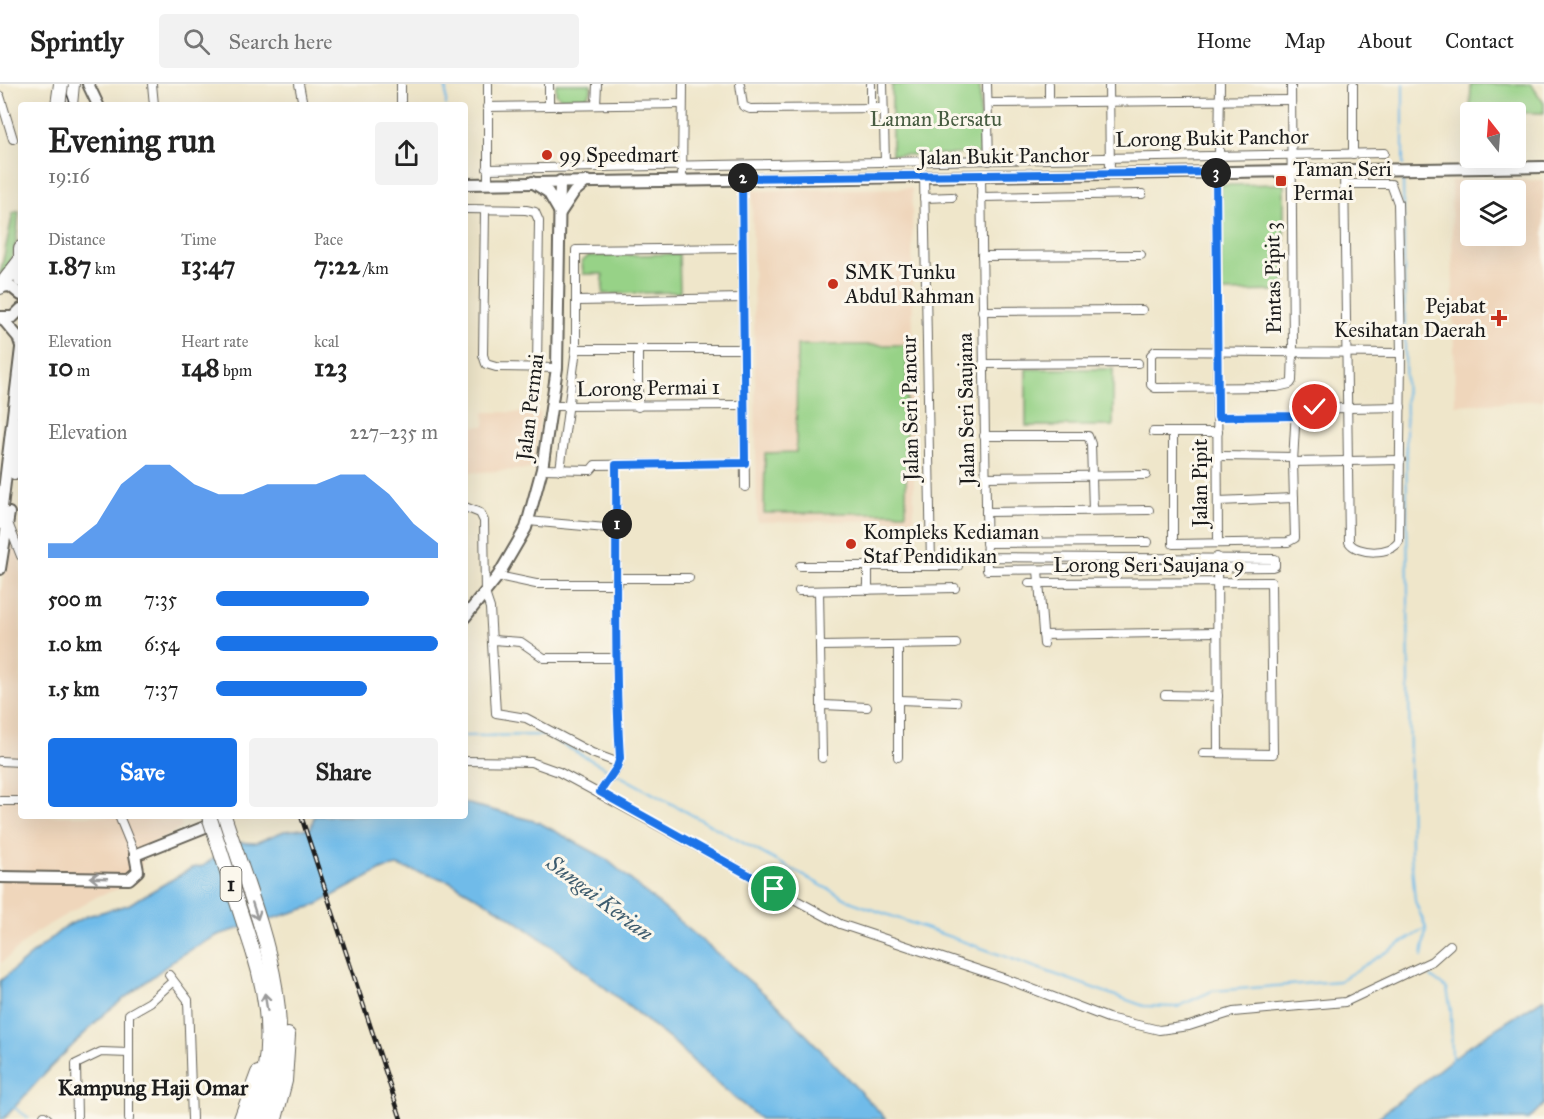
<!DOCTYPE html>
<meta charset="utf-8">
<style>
body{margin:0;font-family:"IM FELL Great Primer",serif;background:#f2f2f2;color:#222;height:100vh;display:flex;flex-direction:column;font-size:22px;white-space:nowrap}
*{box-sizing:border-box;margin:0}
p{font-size:20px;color:#767676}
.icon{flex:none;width:33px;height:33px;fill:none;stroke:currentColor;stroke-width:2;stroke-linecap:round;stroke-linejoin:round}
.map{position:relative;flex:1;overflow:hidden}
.panel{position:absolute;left:18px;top:18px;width:450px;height:717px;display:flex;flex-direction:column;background:#fff;border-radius:6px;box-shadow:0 6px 24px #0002}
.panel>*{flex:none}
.needle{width:39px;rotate:343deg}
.fabs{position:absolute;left:1460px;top:18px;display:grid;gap:12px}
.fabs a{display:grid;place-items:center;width:66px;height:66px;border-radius:6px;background:#fff;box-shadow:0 6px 24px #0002;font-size:30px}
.pin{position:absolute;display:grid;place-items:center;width:51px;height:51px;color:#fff;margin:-26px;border:3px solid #fff;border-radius:50%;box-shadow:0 2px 6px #0007}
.km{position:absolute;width:30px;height:30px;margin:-15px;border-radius:50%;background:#222;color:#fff;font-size:16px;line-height:30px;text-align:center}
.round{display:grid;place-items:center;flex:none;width:63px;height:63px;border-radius:6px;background:#f2f2f2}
.summary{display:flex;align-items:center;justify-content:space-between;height:102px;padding:0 30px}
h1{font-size:33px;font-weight:700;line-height:45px}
.metrics{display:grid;grid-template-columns:repeat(3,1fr);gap:9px;height:102px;padding:6px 30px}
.metrics div{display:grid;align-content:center}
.metrics b{font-size:26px;font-weight:700}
.metrics small{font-size:16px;font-weight:400}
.metrics p{font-size:16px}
.chart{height:168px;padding:12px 30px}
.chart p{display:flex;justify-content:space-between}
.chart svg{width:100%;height:108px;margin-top:6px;fill:#1a73e8;opacity:.7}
.action{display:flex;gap:12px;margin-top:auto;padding:12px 30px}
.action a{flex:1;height:69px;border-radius:6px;background:#1a73e8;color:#fff;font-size:24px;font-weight:700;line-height:69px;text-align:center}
.action a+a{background:#f2f2f2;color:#222}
ul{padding:0 30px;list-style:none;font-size:20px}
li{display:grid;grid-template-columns:96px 72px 1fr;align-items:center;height:45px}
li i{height:15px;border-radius:8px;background:#1a73e8}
header{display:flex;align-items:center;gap:36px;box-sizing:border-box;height:84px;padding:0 30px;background:#fff;border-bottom:2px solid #e0e0e0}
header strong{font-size:28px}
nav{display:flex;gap:33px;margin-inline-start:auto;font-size:21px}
.search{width:420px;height:54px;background:#f2f2f2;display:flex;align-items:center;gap:15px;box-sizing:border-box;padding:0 21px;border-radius:6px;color:#767676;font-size:22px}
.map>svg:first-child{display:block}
</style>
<header>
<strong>Sprintly</strong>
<div class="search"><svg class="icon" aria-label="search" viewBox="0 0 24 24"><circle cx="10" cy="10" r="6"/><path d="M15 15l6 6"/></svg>Search here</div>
<nav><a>Home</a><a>Map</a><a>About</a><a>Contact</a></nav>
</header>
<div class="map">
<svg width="1544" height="1035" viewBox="0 0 1544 1035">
<rect width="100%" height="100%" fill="#fbf7ec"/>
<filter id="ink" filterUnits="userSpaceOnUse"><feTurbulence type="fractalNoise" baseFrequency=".0167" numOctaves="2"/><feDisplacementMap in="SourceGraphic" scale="12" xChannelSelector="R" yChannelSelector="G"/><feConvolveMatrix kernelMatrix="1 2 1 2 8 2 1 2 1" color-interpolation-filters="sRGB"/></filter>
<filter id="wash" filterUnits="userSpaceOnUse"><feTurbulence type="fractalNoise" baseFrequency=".008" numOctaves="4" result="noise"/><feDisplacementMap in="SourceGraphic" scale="24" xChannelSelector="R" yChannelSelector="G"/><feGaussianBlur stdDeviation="1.35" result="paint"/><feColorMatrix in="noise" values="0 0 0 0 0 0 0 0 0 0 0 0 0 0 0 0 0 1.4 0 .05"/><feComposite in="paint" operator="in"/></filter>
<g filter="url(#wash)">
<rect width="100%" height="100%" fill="#efe6ca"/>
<g fill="#efd6bb" fill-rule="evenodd">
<path d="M 1544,96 L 1544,316 L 1455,321 L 1451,97 ZM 1515,106 L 1515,152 L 1470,152 L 1470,106 Z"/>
<polygon points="912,104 914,436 757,438 752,107"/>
<polygon points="484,328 541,329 533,385 465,389 465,343 485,342"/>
<polygon points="21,452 21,732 179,732 182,744 145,763 138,798 98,812 38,847 0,880 0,509 10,463"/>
</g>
<g fill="#97d287" stroke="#5a7752" stroke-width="1.5">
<polygon points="556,0 591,0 591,7 586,13 561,14 556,10"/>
<polygon points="892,0 980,0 980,70 892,71"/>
<polygon points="1471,0 1531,0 1544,19 1544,29 1470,28"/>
<polygon points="1284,100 1284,207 1221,208 1221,101"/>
<path d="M 19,127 C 17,149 18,177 0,191 L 13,129 Z"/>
<polygon points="679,170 680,208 603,210 603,190 583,190 582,177 589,172"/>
<polygon points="797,261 907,261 906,429 764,429 765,369 796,368"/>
<rect x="1026" y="285" width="87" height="57"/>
</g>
<g fill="#70bbe9" stroke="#466c82" stroke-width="1.5">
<polygon points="465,719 538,738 605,774 780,923 886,1035 760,1035 703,987 677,961 560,868 503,828 449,797 397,782 383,785 314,822 218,851 181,871 104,930 46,988 4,1035 0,1035 0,897 65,843 87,832 128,821 192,784 203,782 235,758 255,759 284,747 311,744 314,732 465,732"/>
<polygon points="1544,914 1544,1020 1529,1035 1376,1035 1470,961"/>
</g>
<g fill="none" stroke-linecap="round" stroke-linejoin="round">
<g stroke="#70bbe9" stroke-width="2">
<polyline points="1403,0 1403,81"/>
<polyline points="446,21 446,0"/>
<polyline points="1403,90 1411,770 1415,817 1426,844 1422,873"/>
<polyline points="465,652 545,651 852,818 1144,922 1177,923 1212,907 1339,897 1426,844"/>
<polyline points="1431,893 1447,905 1451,927 1452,977"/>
<polyline points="12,1022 29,1034"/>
</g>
</g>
</g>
<g filter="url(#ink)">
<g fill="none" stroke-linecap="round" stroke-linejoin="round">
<g stroke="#666359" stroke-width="10">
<g id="street">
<polyline points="152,0 154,21"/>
<polyline points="299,0 303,21"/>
<polyline points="488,0 488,100"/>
<polyline points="549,0 549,22"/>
<polyline points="740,0 743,22 750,25 883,24"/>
<polyline points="871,0 871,24"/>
<polyline points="883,0 885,79"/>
<polyline points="987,0 989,77"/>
<polyline points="1049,0 1049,18"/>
<polyline points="1109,0 1110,89"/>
<polyline points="1291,0 1293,266 1292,297 1290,300 1277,303 1155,304 1151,301 1151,271 1155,267 1401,269"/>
<polyline points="1353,0 1353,70"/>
<polyline points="0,12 13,55"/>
<polyline points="988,19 1291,16"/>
<polyline points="401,21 401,0"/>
<polyline points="596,21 597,0"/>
<polyline points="487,23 682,20"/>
<polyline points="1219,72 1220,0"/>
<polyline points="487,85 1384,69"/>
<path d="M 1344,86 L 1349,458 C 1357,471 1392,471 1399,457 L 1401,269 L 1398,119 L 1391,100 L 1345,100"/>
<polyline points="1216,88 1218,459"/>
<polyline points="924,92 931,482"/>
<polyline points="981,92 987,486 1272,483 1275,482 1275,475 986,473"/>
<polyline points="742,94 745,403"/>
<polyline points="682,96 683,0"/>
<polyline points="981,113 1142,110"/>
<polyline points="924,114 952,113"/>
<polyline points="465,125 526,126 535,128 539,137 537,284"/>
<polyline points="485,126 483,271 486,280 496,283 557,284"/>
<polyline points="982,172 1141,171"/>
<polyline points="577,217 744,214"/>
<polyline points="982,227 1142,226"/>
<polyline points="576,265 744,265"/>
<polyline points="638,265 638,323"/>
<polyline points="983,280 1138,279"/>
<polyline points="553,322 744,321"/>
<polyline points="1218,333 1295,332"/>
<polyline points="1153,348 1218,348"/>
<polyline points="1173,348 1173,460 1288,458 1295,454 1293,378 1296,325 1401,323"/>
<polyline points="984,352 1088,352 1091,360 1093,426"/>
<polyline points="1218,372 1293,373"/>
<polyline points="1293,378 1401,376"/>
<polyline points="542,385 591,386 595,381 745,379"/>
<polyline points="560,386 576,265 576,166 743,164"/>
<polyline points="985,393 1146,391"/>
<polyline points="1218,417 1294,414"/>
<polyline points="465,423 480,429 484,437 485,509 490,524 496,629 526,634 592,669 619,679"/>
<polyline points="986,428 1149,426"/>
<polyline points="528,437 617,445"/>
<polyline points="8,439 21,472"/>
<polyline points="986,459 1148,458"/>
<polyline points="1217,473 1218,669"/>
<polyline points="800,482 958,482"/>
<polyline points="1038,486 1044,560"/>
<polyline points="498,492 536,500 618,500"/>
<polyline points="618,494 689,494"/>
<polyline points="1029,499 1271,498 1273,670 1203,669"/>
<polyline points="868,506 868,482"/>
<polyline points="799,507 955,504"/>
<polyline points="819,507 822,674"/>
<polyline points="1043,551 1217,548"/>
<polyline points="493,556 521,558 544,574 615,574"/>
<polyline points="898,561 898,673"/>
<polyline points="821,562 956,560"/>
<polyline points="1165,611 1218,612"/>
<polyline points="899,616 956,618"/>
<polyline points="823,621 867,623"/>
<polyline points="0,677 21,678"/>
<polyline points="465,677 531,678 559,688 840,840 1006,895 1108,934 1159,946 1189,942 1233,928 1345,918 1432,877 1450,861"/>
<path d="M 600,708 L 617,683 L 620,674 C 614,576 617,479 616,381"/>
<polyline points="0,717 21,717"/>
<polyline points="119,732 135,771"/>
<polyline points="169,891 188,916 192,1035"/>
<polyline points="44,1032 48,1035"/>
<polyline points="77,1035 76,980 101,968 129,969"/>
<polyline points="129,1035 129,930 150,918 172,898"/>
</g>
</g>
<g stroke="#666359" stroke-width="14">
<g id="secondary">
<polyline points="88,0 98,21"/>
<polyline points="532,98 548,108 559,127"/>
<polyline points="465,100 1544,83"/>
<polyline points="560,129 574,108 587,97"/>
<polyline points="0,203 10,202 21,211"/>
<polyline points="0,233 13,233 21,225"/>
<polyline points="2,234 18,253 21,262"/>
<polyline points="14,390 21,337"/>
<polyline points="0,440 21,264"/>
<polyline points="0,485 9,429"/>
<polyline points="465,533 498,492 526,444 542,385 557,284 560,97"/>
<polyline points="0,793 129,795 138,787 135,771 205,743 217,732"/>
</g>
</g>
<g stroke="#666359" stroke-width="16">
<g id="highway">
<polyline points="70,21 72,0"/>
<polyline points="21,164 21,196"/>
<polyline points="0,203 20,177"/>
<path d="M 224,732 C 256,831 304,930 264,1035"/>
<polyline points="241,1035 258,989"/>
<path d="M 252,1035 C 273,975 272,928 253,867"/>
<polyline points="275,1035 285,997 288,951"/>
</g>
</g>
<use href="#street" stroke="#fff" stroke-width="8"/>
<use href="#secondary" stroke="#fff" stroke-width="10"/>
<use href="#highway" stroke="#fff" stroke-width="14"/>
<g stroke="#1c1c1c" stroke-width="4.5">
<g id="rail">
<polyline points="62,0 69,21"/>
<polyline points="301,732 401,1035"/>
</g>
</g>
<use href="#rail" stroke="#fbf7ec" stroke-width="2" stroke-dasharray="7" stroke-linecap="butt"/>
<g stroke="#666359" stroke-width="16" stroke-linecap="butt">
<g id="highway-bridge">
<polyline points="58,21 61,0"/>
<polyline points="209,732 253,867"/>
</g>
</g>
<use href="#highway-bridge" stroke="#fff" stroke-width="14"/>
</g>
<defs><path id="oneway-shaft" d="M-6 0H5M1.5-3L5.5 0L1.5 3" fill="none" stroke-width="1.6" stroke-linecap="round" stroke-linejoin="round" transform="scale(1.5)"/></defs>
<g stroke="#999">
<use href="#oneway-shaft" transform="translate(99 794) rotate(-178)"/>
<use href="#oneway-shaft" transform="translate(255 827) rotate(72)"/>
<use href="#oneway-shaft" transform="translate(266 918) rotate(-99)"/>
</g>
</g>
<g fill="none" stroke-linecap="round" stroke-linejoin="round" filter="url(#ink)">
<g stroke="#fff" stroke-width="12">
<path id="route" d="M 774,805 L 600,708 L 617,683 L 620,674 C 614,576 617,479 616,381 L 745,379 L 742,94 L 1216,88 L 1218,333 L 1295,332 L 1296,325 L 1315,323"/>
</g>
<use href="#route" stroke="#1a73e8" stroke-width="8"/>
</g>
<g fill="#c8321e" stroke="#fbf7ec" stroke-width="2">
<circle cx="547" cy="71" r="6"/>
<rect x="1275" y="91" width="12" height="12" rx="3"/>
<circle cx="833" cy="200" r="6"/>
<path d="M1496 225h6v6h6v6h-6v6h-6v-6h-6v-6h6z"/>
<circle cx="851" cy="460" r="6"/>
</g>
<g text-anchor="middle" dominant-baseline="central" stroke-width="6" stroke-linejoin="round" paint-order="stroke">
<rect fill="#fbf7ec" stroke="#5f5e5a" stroke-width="1.5" x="220.5" y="783" width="21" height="34" rx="4.5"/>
<g font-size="20" font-weight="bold" fill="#1c1c1c">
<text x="231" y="800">1</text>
</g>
<g font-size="21" fill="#475c41" stroke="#fbf7ec">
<text x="936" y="35">Laman Bersatu</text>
</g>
<g font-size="21" fill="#1c1c1c" stroke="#fbf7ec">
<text transform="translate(1212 54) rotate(-1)">Lorong Bukit Panchor</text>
<text transform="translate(1004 72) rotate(-1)">Jalan Bukit Panchor</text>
<text transform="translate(1273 194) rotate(-91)">Pintas Pipit 3</text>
<text transform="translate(648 304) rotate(-1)">Lorong Permai 1</text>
<text transform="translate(530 323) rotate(-83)">Jalan Permai</text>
<text transform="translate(910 324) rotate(-91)">Jalan Seri Pancur</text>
<text transform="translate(966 325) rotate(-91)">Jalan Seri Saujana</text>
<text transform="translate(1200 399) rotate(-90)">Jalan Pipit</text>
<text x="1149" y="481">Lorong Seri Saujana 9</text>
</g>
<g font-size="21" fill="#1c1c1c" stroke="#fbf7ec" text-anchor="start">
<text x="559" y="71">99 Speedmart</text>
<text x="1293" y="85">Taman Seri<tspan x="1293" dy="24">Permai</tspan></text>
<text x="845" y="188">SMK Tunku<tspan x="845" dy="24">Abdul Rahman</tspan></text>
<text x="1486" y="222" text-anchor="end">Pejabat<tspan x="1486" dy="24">Kesihatan Daerah</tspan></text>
<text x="863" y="448">Kompleks Kediaman<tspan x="863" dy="24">Staf Pendidikan</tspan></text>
</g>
<g font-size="22" font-style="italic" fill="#3e5c6e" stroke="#fbf7ec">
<text transform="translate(600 814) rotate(37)">Sungai Kerian</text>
</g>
<g font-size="22" font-weight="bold" fill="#1c1c1c" stroke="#fbf7ec">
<text x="153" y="1003">Kampung Haji Omar</text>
</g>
</g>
</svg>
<div class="fabs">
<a><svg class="needle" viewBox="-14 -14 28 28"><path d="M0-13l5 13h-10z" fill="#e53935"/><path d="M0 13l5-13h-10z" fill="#767676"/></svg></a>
<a><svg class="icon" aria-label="layers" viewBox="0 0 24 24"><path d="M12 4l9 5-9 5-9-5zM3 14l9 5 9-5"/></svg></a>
</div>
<div class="pin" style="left:774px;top:805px;background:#1e9e55"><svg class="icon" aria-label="arrive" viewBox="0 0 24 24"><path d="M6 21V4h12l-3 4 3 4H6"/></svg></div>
<div class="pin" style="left:1315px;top:323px;background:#d93025"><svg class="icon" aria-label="check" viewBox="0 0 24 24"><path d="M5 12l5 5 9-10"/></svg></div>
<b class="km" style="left:617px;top:440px">1</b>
<b class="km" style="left:743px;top:94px">2</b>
<b class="km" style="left:1216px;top:89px">3</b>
<section class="panel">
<div class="summary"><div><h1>Evening run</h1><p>19:16</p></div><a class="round"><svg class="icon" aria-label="share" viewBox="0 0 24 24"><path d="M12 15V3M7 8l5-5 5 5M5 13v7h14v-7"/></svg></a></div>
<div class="metrics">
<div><p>Distance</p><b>1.87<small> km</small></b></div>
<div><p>Time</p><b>13:47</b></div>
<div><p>Pace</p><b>7:22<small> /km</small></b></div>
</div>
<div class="metrics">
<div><p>Elevation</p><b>10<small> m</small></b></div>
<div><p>Heart rate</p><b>148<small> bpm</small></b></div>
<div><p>kcal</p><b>123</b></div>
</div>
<div class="chart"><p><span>Elevation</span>227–235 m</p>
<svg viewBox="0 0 160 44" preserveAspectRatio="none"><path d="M0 44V38L10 38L20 30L30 14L40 6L50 6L60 14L70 18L80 18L90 14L100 14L110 14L120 10L130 10L140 18L150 30L160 38V44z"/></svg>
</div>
<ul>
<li><b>500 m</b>7:35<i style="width:69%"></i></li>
<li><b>1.0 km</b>6:54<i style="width:100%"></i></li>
<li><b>1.5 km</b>7:37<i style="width:68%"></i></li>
</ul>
<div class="action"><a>Save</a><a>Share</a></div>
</section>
</div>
